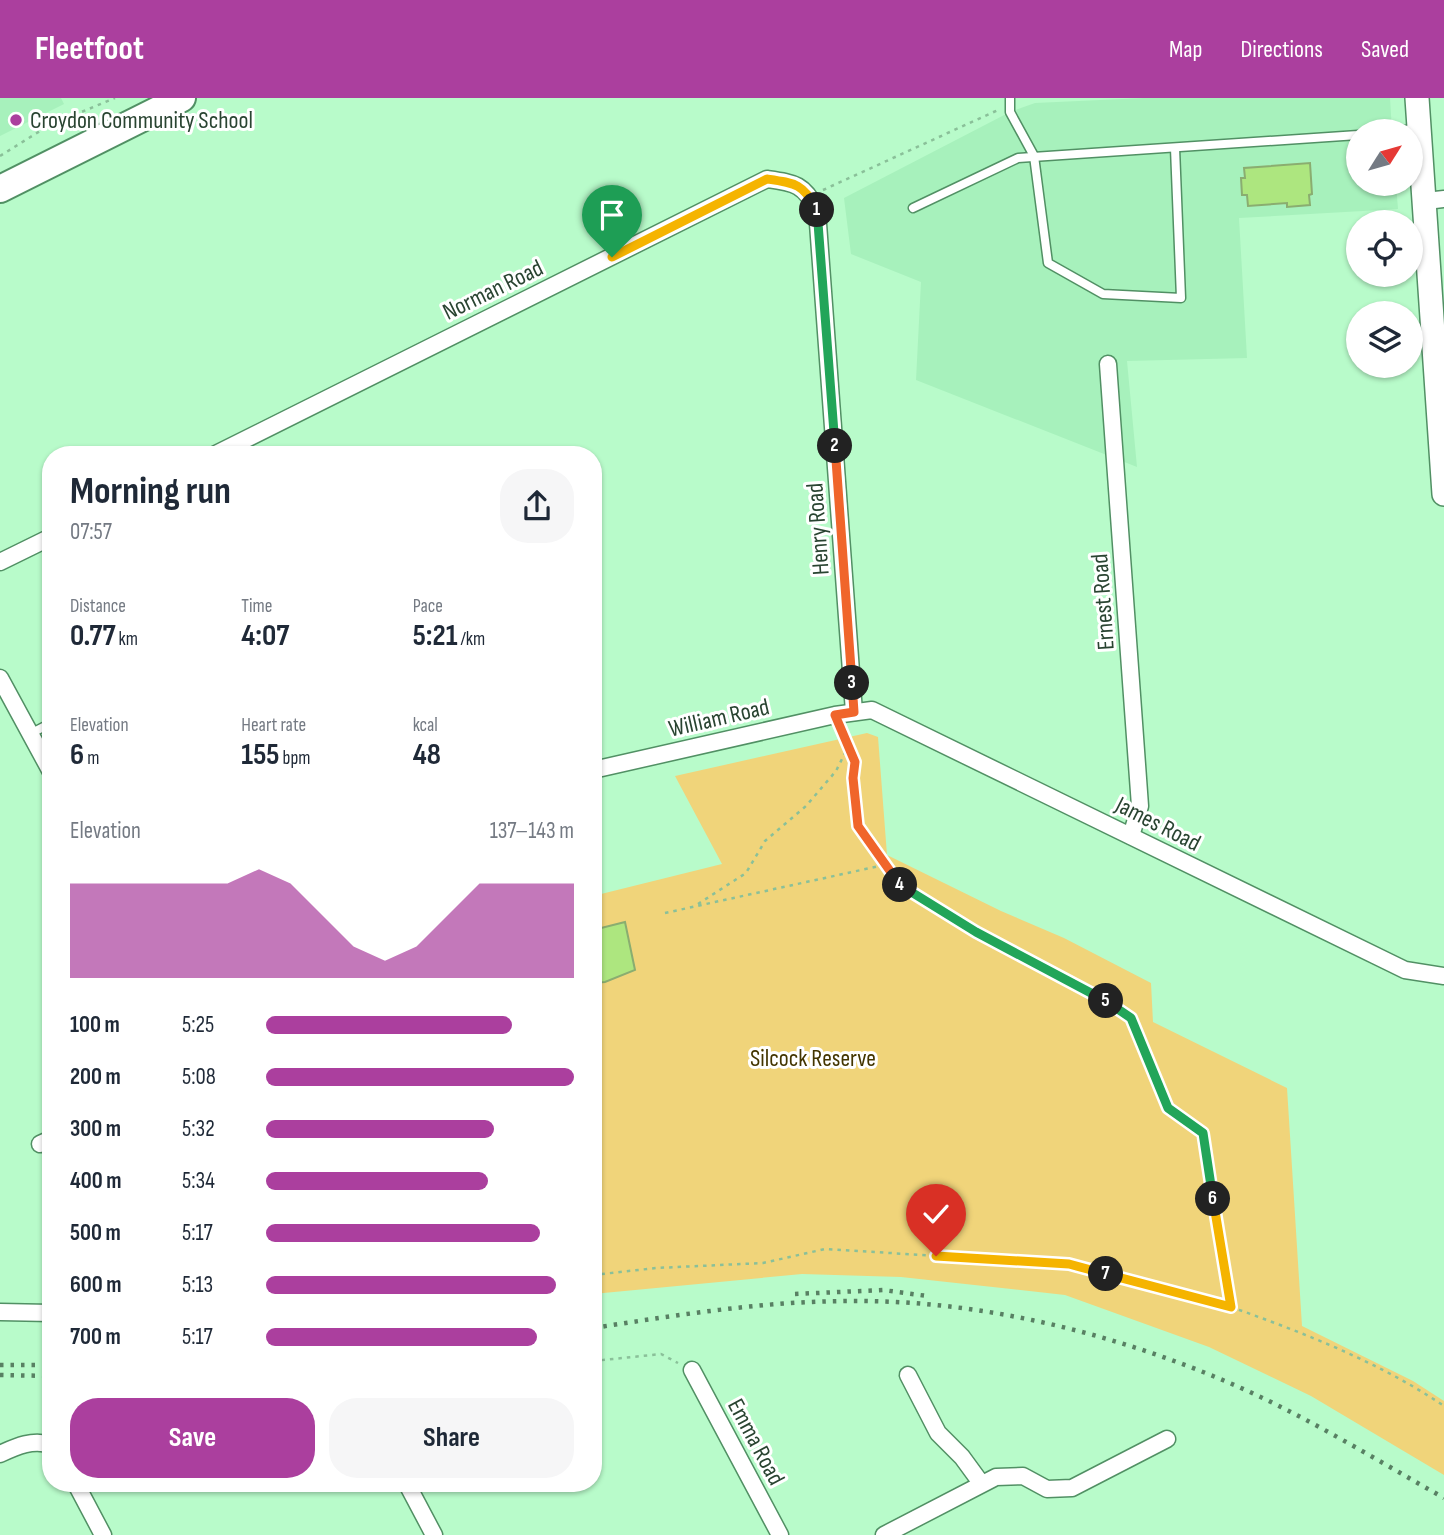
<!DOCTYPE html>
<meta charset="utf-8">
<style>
body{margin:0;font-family:"Sofia Sans Condensed",sans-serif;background:#f6f6f7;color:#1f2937;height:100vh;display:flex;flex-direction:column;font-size:26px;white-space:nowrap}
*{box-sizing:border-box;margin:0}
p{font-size:23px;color:#747a83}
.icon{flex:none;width:38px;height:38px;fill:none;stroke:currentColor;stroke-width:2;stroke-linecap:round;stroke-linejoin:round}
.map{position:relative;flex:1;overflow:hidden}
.drawer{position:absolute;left:42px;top:348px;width:560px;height:1046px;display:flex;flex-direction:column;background:#fff;border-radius:28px;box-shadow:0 2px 5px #0004}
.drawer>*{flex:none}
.needle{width:46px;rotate:53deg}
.tools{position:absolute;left:1346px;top:21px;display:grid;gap:14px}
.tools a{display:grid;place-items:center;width:77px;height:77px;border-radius:50%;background:#fff;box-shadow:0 2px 5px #0004;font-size:35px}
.pin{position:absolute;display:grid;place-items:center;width:60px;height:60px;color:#fff;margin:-72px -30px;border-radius:50% 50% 50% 0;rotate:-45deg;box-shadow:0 0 7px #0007}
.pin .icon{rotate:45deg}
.km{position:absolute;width:35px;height:35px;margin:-18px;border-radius:50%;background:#222;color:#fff;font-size:19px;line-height:35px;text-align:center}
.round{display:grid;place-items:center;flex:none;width:74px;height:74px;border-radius:28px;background:#f6f6f7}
.summary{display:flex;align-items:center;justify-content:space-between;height:119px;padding:0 28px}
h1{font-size:38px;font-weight:700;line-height:52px}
.stats{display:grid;grid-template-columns:repeat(3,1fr);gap:10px;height:119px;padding:7px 28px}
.stats div{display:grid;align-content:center}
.stats b{font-size:30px;font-weight:700}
.stats small{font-size:19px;font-weight:400}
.stats p{font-size:19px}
.chart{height:196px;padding:14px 28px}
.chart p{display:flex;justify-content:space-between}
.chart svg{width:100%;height:126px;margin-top:7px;fill:#ab3f9e;opacity:.7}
.cta{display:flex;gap:14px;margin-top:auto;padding:14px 28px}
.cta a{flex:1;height:80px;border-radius:28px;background:#ab3f9e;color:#fff;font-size:28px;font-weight:700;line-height:80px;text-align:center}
.cta a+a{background:#f6f6f7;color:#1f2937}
ul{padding:0 28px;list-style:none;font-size:23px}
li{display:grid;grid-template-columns:112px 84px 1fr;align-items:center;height:52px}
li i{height:18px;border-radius:9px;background:#ab3f9e}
header{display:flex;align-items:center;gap:42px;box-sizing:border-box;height:98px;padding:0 35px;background:#ab3f9e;color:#fff}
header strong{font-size:33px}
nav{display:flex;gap:38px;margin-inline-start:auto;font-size:24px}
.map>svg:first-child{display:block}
</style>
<header>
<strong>Fleetfoot</strong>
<nav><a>Map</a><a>Directions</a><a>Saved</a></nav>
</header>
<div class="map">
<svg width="1444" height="1437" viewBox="0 0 1444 1437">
<rect width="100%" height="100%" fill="#b8fbca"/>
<g fill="#a7f1bc">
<polygon points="0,0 61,0 64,6 0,38"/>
<polygon points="1144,0 1390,0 1392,33 1358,33 1358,86 1396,86 1398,111 1239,120 1247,260 1127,263 1137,369 916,282 921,184 851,156 844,100 1010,14 1035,5"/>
</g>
<polygon fill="#f0d47a" points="867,635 878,639 887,757 1001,813 1064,840 1151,885 1153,924 1287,990 1302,1228 1413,1283 1444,1303 1444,1377 1311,1298 1209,1249 1065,1197 901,1179 802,1176 593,1196 593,798 722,766 675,678"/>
<g fill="#ade67f" stroke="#8aad70" stroke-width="2">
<polygon points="1310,65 1312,96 1309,97 1310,107 1287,109 1287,105 1248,108 1247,97 1242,97 1241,80 1245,80 1244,70"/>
<polygon points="625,824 635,872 605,884 593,885 593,832"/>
</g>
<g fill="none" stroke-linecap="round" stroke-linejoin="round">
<g stroke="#519064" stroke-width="11">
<g id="lane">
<polyline points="1010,0 1010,14 1034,58 1048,165 1103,196 1181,200 1175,50"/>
<polyline points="1395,33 1416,31"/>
<polyline points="913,110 1018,60 1358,37"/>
<polyline points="30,636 51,625"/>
</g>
</g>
<g stroke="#519064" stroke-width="19">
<g id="street">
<polyline points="1426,103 1444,101"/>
<polyline points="1108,266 1140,708 1131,738"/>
<path d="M 214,357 L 767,81 C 795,85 804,86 817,112 L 854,614"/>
<polyline points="0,464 51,439"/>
<polyline points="0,580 51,674"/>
<polyline points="593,672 835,617 872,612 1405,872 1444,878"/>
<polyline points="40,1046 51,1041"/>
<polyline points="0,1214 51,1215"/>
<polyline points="692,1272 780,1437"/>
<polyline points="908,1277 938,1335 962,1359 981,1385"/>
<path d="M 0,1356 C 17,1348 33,1341 51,1347"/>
<polyline points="76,1386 103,1437"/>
<polyline points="407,1386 434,1437"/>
<polyline points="884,1437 996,1379 1023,1378 1047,1391 1072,1390 1167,1341"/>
</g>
</g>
<g stroke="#519064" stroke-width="26">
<polyline id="secondary" points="1417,0 1444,396"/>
</g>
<g stroke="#519064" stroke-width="30">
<polyline id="primary" points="0,91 182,0"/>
</g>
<g stroke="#8ac099" stroke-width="2.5" stroke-dasharray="3.5 5" stroke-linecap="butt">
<polyline points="0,58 48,28 115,0"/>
<polyline points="823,92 998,12"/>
<path d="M 848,649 C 859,674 848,703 859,729 C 864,742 875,754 883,766"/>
<polyline points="698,806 746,775 765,743 806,708 836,673 848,649 848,641 839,631"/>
<path d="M 665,815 L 884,767 L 902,790 L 1124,914 L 1138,934 L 1168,1010 L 1203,1035 L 1231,1209 C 1304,1235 1379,1264 1444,1308"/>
<polyline points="593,1177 656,1170 763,1165 825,1151 1069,1166 1229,1208"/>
<polyline points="593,1263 661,1256 678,1265"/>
</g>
<use href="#lane" stroke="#fff" stroke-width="8"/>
<use href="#street" stroke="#fff" stroke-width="16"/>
<use href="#secondary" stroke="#fff" stroke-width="23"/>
<use href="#primary" stroke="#fff" stroke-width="26"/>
<g stroke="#588063" stroke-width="4.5" stroke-dasharray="3.5 7" stroke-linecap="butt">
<polyline points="795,1196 883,1192 927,1198"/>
<path d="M 593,1230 C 678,1217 764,1203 851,1203 C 978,1202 1109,1234 1225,1283 C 1301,1315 1373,1360 1444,1400"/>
<polyline points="0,1267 51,1267"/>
<polyline points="0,1277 51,1278"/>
</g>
</g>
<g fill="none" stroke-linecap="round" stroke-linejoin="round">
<g stroke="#fff" stroke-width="14">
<path id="split-1" d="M 612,159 L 767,81 C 795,85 804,86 817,112"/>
</g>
<g stroke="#fff" stroke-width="14">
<polyline id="split-2" points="817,112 835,348"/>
</g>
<g stroke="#fff" stroke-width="14">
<polyline id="split-3" points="835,348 852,585"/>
</g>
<g stroke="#fff" stroke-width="14">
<polyline id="split-4" points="852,585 854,614 835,617 855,664 853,680 858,728 900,787"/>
</g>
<g stroke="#fff" stroke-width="14">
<polyline id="split-5" points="900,787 976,834 1106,903"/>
</g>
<g stroke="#fff" stroke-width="14">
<polyline id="split-6" points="1106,903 1131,920 1168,1010 1203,1035 1213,1101"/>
</g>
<g stroke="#fff" stroke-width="14">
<polyline id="split-7" points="1106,1176 1231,1209 1213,1101"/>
</g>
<g stroke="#fff" stroke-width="14">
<polyline id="split-8" points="936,1158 1069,1166 1106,1176"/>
</g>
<use href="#split-1" stroke="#f5b400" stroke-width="9"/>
<use href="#split-2" stroke="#22a559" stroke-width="9"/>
<use href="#split-3" stroke="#f0652b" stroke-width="9"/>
<use href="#split-4" stroke="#f0652b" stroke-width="9"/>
<use href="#split-5" stroke="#22a559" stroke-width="9"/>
<use href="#split-6" stroke="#22a559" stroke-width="9"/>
<use href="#split-7" stroke="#f5b400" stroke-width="9"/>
<use href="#split-8" stroke="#f5b400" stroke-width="9"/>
</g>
<circle fill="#ab3f9e" stroke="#fff" stroke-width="2.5" cx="16" cy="22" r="7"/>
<g text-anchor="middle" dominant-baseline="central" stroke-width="6" stroke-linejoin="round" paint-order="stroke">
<g font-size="24" fill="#294431" stroke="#fff" text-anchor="start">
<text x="30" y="22">Croydon Community School</text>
</g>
<g font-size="24" fill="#294431" stroke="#fff">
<text transform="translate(493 192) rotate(-26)">Norman Road</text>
<text transform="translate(818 431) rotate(-94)">Henry Road</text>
<text transform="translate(1103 504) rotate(-94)">Ernest Road</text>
<text transform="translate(719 620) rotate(-13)">William Road</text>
<text transform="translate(1158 726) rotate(27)">James Road</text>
<text transform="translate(756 1344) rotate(62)">Emma Road</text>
</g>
<g font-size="24" fill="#433500" stroke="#fff">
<text x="813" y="960">Silcock Reserve</text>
</g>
</g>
</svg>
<div class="tools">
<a><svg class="needle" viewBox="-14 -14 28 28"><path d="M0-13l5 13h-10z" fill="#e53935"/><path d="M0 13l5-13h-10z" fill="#747a83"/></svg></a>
<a><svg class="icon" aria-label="locate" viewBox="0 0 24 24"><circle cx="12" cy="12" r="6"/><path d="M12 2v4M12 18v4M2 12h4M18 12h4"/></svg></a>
<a><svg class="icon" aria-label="layers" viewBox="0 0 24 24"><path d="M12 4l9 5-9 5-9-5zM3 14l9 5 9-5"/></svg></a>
</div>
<div class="pin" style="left:612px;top:159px;background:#1e9e55"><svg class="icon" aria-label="arrive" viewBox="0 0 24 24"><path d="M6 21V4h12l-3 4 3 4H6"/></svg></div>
<div class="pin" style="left:936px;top:1158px;background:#d93025"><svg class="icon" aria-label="check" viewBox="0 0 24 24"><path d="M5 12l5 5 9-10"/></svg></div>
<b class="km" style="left:817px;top:112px">1</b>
<b class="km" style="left:835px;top:348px">2</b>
<b class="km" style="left:852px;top:585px">3</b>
<b class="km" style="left:900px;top:787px">4</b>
<b class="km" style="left:1106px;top:903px">5</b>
<b class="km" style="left:1213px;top:1101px">6</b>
<b class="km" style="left:1106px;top:1176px">7</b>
<section class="drawer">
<div class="summary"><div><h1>Morning run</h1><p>07:57</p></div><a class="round"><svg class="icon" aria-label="share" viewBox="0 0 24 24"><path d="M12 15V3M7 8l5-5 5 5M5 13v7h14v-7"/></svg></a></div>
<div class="stats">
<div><p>Distance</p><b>0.77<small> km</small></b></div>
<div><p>Time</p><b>4:07</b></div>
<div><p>Pace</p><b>5:21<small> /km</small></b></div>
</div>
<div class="stats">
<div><p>Elevation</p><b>6<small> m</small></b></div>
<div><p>Heart rate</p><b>155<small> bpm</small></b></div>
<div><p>kcal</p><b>48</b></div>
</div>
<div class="chart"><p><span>Elevation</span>137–143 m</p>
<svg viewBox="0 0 160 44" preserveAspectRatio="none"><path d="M0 44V11L10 11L20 11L30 11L40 11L50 11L60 6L70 11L80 22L90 33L100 38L110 33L120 22L130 11L140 11L150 11L160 11V44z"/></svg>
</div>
<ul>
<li><b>100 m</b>5:25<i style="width:80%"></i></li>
<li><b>200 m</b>5:08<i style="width:100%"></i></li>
<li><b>300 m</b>5:32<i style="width:74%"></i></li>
<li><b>400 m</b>5:34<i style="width:72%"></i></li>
<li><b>500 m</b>5:17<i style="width:89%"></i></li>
<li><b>600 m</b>5:13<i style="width:94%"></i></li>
<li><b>700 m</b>5:17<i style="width:88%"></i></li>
</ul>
<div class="cta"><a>Save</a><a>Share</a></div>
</section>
</div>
